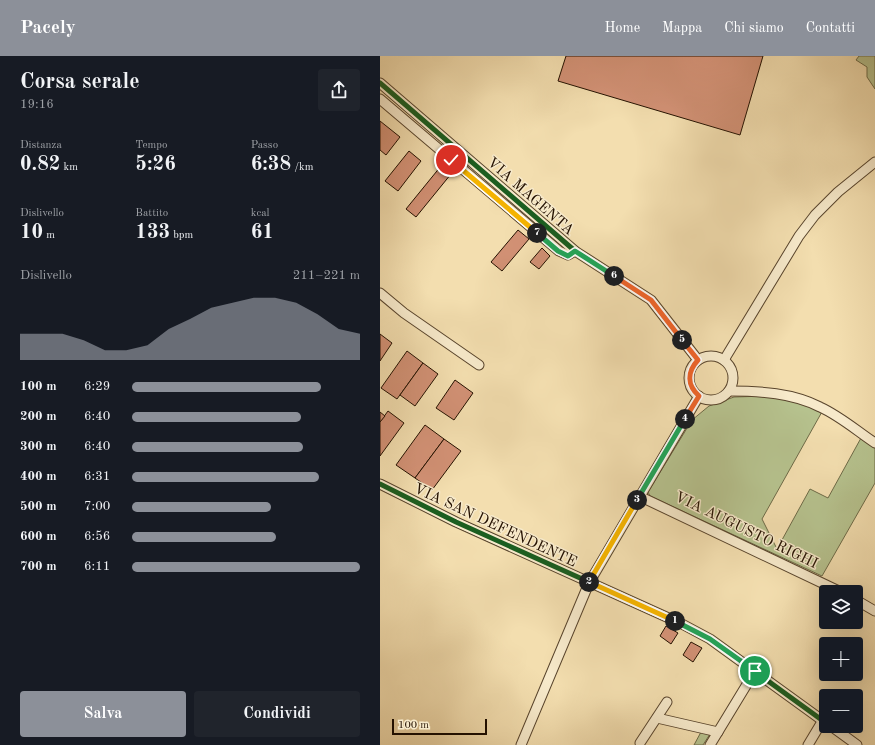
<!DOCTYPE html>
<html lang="it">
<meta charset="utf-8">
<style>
body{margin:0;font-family:"Old Standard TT",serif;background:#20242c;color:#f1f3f6;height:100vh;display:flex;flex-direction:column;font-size:15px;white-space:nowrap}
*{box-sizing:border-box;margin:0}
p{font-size:13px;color:#9ea1a6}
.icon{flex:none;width:22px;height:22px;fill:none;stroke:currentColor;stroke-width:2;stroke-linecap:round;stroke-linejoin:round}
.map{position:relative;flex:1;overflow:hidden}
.details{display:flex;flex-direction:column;background:#171b24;width:380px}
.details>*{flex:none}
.controls{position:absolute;left:439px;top:529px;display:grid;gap:8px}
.controls a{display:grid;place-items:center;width:44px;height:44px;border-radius:4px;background:#171b24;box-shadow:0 4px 16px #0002;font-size:20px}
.scale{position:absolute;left:12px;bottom:10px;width:95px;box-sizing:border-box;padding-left:4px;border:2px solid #241100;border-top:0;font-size:11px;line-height:14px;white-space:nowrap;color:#241100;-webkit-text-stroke:3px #f7eacb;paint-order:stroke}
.pin{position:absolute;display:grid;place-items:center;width:34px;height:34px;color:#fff;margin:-17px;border:2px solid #fff;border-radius:50%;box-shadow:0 1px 4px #0007}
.km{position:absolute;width:20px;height:20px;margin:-10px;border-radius:50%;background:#222;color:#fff;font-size:11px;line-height:20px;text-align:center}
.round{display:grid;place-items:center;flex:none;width:42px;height:42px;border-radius:4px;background:#20242c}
.summary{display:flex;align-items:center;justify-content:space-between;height:68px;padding:0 20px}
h1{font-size:22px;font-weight:700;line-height:30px}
.stats{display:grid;grid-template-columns:repeat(3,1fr);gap:6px;height:68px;padding:4px 20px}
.stats div{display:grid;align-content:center}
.stats b{font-size:20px;font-weight:700}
.stats small{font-size:11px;font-weight:400}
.stats p{font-size:11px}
.chart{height:112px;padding:8px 20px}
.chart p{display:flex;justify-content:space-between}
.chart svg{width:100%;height:72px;margin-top:4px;fill:#8c9099;opacity:.7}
.cta{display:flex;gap:8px;margin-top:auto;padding:8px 20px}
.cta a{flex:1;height:46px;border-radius:4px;background:#8c9099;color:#fff;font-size:16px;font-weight:700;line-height:46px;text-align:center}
.cta a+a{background:#20242c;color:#f1f3f6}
ul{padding:0 20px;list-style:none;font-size:13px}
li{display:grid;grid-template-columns:64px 48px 1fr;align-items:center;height:30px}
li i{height:10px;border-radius:5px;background:#8c9099}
header{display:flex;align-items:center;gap:24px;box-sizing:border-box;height:56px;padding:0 20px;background:#8c9099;color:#fff}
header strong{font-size:19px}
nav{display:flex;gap:22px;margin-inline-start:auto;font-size:14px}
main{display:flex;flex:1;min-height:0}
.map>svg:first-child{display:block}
</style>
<header>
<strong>Pacely</strong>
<nav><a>Home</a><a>Mappa</a><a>Chi siamo</a><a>Contatti</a></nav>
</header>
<main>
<section class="details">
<div class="summary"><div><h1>Corsa serale</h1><p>19:16</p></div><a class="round"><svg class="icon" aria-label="share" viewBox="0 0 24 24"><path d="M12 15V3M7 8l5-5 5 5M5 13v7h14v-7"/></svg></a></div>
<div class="stats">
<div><p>Distanza</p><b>0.82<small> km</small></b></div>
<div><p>Tempo</p><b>5:26</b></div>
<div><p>Passo</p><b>6:38<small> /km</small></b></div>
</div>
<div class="stats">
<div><p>Dislivello</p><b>10<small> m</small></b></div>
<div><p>Battito</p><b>133<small> bpm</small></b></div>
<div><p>kcal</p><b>61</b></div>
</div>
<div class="chart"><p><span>Dislivello</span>211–221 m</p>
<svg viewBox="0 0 160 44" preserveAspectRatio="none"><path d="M0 44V28L10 28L20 28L30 32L40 38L50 38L60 35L70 25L80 19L90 12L100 9L110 6L120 6L130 9L140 16L150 25L160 28V44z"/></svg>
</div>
<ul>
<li><b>100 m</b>6:29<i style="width:83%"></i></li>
<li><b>200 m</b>6:40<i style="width:74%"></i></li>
<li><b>300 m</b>6:40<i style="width:75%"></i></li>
<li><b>400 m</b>6:31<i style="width:82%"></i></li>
<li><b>500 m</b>7:00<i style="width:61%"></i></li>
<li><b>600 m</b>6:56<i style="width:63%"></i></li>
<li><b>700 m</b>6:11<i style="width:100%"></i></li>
</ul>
<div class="cta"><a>Salva</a><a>Condividi</a></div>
</section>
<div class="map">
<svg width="495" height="689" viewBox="0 0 495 689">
<rect width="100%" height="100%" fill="#f3deaf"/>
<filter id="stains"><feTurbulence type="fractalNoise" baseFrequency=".005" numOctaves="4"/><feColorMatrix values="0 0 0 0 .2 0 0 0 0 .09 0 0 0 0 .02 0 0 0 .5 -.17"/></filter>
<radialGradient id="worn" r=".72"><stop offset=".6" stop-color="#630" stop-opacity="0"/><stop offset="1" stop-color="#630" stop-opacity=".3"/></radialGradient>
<g fill="#b6c28e" stroke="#6d6a47">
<polygon points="479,0 495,0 495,33 487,21 487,11 476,4"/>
<polygon points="387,340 426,347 443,354 382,463 397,493 430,433 448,442 481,382 495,392 495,427 442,520 270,440 268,436 312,364 329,350 354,341"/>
<polygon points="321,676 330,678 323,689 314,689"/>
</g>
<g fill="#d29175" stroke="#241100">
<polygon points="186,0 383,0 360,79 178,25"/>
<polygon points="0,65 20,81 6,99 0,94"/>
<polygon points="29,95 41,105 18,135 5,125"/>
<polygon points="61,110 71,118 36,161 26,153"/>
<polygon points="138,174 149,183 122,215 111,206"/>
<polygon points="162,192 170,200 159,213 150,206"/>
<polygon points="0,278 12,287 0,305"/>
<polygon points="27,295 43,307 17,343 1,332"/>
<polygon points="43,307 58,318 35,350 20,339"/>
<polygon points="75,324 93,337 74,364 56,352"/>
<polygon points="8,355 24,367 0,400 0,366"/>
<polygon points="0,356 5,360 0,366"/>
<polygon points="45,369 64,383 35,422 16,409"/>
<polygon points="64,383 81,395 52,434 35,422"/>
<polygon points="286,570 298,577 291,588 280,580"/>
<polygon points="311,586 322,592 313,606 303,599"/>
</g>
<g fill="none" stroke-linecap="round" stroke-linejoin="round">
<g stroke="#58442c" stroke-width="11">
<g id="minor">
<polyline points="0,27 195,195 271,244 318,304"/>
<polyline points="0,43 179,195 188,199 195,195"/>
<polyline points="0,237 24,257 99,309"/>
<circle cx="331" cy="322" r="22"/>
<polyline points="344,304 419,180 435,159 458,136 495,106"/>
<path d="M 349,335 C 380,335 413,337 440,351 C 460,360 477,375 495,387"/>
<polyline points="0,428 76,466 302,568 330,583 446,667"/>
<polyline points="259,440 461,536"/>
<polyline points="476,544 495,555"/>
<polyline points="277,662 338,676"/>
<polyline points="451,670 477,689"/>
<polyline points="260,687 287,646"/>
<polyline points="141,689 209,527 319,340"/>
<polyline points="330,689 375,615"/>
<polyline points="428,689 443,664"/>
</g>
</g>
<use href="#minor" stroke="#f7eacb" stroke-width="9"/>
<g stroke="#f7eacb" stroke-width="8">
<g id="cycleway">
<polyline points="0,27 195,195 271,244 318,304"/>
<polyline points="0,428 76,466 302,568 330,583 446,667"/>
</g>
</g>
<use href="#cycleway" stroke="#1b5e20" stroke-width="5"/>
</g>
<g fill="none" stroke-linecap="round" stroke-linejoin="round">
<g stroke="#fff" stroke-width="8">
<polyline id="split-1" points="295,565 330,583 375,615"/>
</g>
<g stroke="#fff" stroke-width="8">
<polyline id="split-2" points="209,526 295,565"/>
</g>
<g stroke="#fff" stroke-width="8">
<polyline id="split-3" points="209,526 257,444"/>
</g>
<g stroke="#fff" stroke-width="8">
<polyline id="split-4" points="257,444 305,363"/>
</g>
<g stroke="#fff" stroke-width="8">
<path id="split-5" d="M 302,284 L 318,304 C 307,316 307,329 319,340 L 305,363"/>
</g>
<g stroke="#fff" stroke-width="8">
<polyline id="split-6" points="234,220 271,244 302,284"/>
</g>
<g stroke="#fff" stroke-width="8">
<polyline id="split-7" points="157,177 178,195 188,200 195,195 234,220"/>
</g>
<g stroke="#fff" stroke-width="8">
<polyline id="split-8" points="71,104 157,177"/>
</g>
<use href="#split-1" stroke="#22a559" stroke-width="5"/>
<use href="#split-2" stroke="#f5b400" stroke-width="5"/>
<use href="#split-3" stroke="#f5b400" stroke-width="5"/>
<use href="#split-4" stroke="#22a559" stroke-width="5"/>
<use href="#split-5" stroke="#f0652b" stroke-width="5"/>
<use href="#split-6" stroke="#f0652b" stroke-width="5"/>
<use href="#split-7" stroke="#22a559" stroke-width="5"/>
<use href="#split-8" stroke="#f5b400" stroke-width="5"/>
</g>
<g text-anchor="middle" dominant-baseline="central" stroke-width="3" stroke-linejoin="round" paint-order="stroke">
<g font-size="15" fill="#241100" stroke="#f7eacb">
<text transform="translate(150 141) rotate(41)">VIA MAGENTA</text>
<text transform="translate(115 470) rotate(25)">VIA SAN DEFENDENTE</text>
<text transform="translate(366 475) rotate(26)">VIA AUGUSTO RIGHI</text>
</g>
</g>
<rect width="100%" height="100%" filter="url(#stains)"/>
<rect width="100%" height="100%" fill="url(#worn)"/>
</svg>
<div class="controls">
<a><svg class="icon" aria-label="layers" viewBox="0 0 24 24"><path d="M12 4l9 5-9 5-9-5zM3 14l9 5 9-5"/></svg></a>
<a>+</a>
<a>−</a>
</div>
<div class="scale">100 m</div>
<div class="pin" style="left:375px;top:615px;background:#1e9e55"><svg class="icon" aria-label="arrive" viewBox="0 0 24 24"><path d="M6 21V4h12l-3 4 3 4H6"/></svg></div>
<div class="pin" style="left:71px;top:104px;background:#d93025"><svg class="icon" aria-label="check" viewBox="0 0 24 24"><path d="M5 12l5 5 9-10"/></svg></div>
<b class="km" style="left:295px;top:565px">1</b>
<b class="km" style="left:209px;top:526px">2</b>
<b class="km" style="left:257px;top:444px">3</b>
<b class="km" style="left:305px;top:363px">4</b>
<b class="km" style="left:302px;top:284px">5</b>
<b class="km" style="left:234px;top:220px">6</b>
<b class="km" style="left:157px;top:177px">7</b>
</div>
</main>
